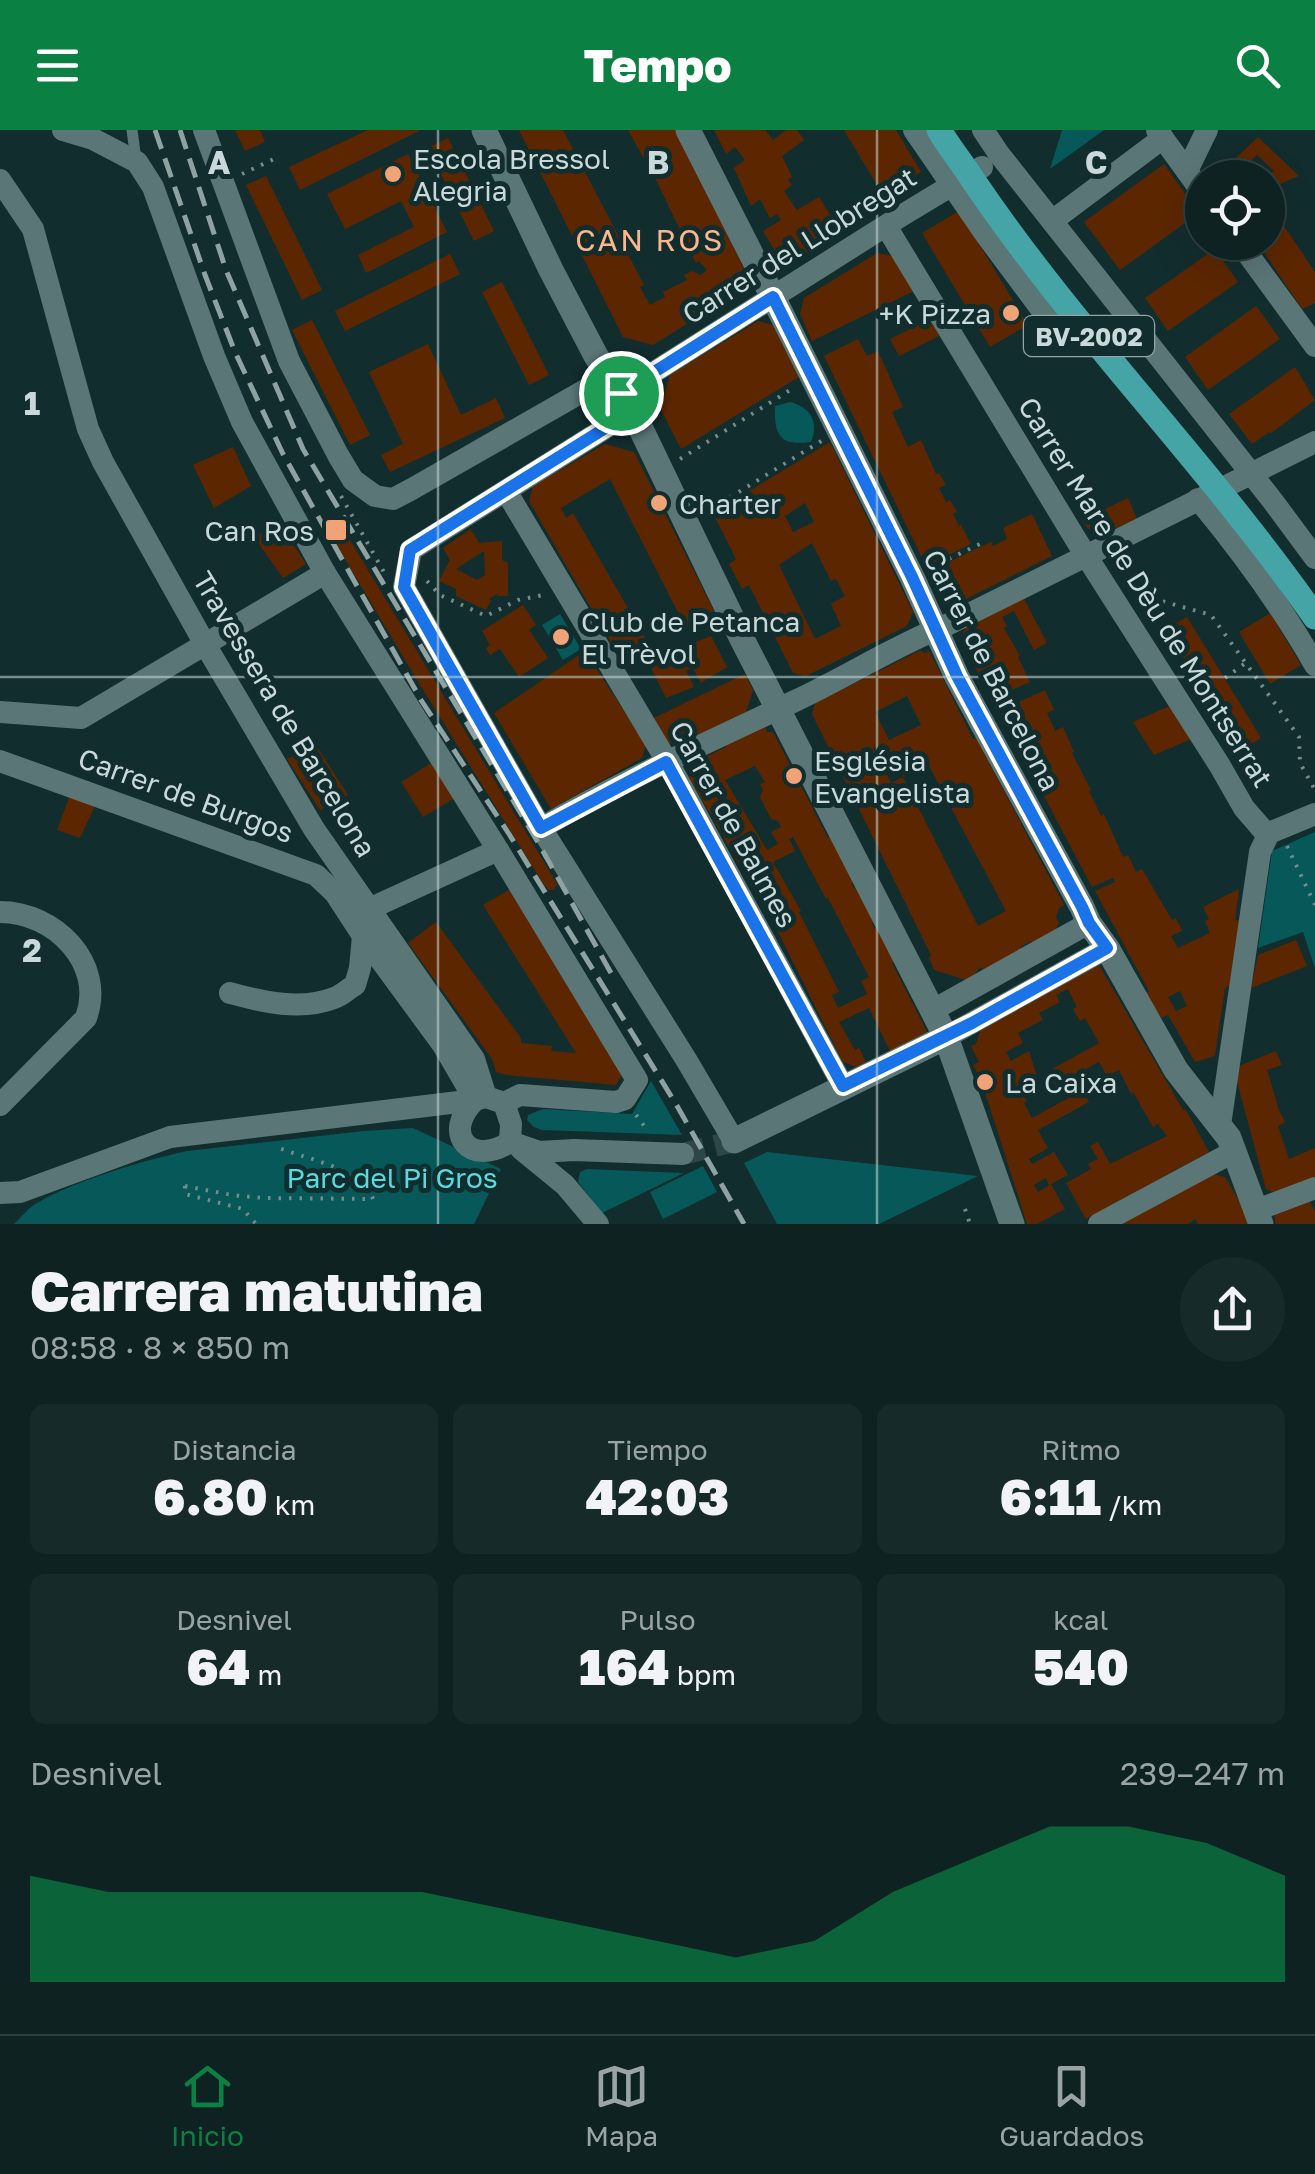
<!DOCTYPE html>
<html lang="es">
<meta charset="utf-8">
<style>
body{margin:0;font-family:"Golos Text",sans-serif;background:#172a2a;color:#f1f3f6;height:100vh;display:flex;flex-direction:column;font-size:38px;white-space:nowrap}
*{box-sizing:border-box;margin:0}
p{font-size:32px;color:#9ba4a5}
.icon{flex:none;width:55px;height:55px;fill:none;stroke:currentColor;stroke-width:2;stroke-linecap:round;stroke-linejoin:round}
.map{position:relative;height:1094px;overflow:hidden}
.details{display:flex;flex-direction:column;background:#0e2222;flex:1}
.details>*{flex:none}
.fabs{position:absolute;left:1185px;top:30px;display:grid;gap:20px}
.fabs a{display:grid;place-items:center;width:100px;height:100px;border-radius:50%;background:#0e2222;box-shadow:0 10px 40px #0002,0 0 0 2px #2e3f40;font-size:50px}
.pin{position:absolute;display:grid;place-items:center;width:85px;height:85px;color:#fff;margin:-42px;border:5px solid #fff;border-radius:50%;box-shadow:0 2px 10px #0007}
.round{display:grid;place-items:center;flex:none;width:105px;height:105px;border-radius:52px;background:#172a2a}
.summary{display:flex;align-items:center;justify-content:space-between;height:170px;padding:0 30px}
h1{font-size:55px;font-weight:800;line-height:75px}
.figures{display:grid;grid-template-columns:repeat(3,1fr);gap:15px;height:170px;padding:10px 30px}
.figures div{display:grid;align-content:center;border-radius:15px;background:#172a2a;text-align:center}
.figures b{font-size:50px;font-weight:800}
.figures small{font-size:28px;font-weight:400}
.figures p{font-size:28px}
.chart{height:280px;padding:20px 30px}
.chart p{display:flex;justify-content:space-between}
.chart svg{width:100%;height:180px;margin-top:10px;fill:#0b8043;opacity:.7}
header{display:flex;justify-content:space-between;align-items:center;height:130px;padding:0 30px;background:#0b8043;color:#fff;font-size:45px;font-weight:800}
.menu{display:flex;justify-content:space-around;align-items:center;height:140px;border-top:2px solid #2e3f40;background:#0e2222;font-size:28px;color:#9ba4a5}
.menu a{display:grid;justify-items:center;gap:5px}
.menu .current{color:#0b8043}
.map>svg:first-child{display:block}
</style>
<header><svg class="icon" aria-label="menu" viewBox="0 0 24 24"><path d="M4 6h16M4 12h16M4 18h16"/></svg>Tempo<svg class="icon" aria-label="search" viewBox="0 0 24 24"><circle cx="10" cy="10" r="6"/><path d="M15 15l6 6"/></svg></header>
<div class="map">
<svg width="1315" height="1094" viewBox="0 0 1315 1094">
<rect width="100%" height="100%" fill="#122d2e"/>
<g fill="#065859">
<polygon points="1062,0 1104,0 1050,39"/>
<path d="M 790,272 C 811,277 819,293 811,312 C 780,316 774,306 775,276 Z"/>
<polygon points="560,484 581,519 563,530 542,495"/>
<polygon points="1315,702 1315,838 1303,802 1258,818 1272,721"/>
<polygon points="651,951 682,1005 542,1000 534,997 527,990 528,985 543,979 632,984"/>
<path d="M 413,998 L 501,1039 L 474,1094 L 14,1094 C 22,1087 29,1077 37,1073 C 77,1050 142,1031 187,1021 L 364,1001 Z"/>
<polygon points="767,1022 978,1046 879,1094 777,1094 744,1033"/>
<polygon points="703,1036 717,1062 663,1089 650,1062"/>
<polygon points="587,1039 684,1043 602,1083 578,1052 580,1042"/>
</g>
<g fill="#5c2700" fill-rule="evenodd">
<polygon points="235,0 260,0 265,12 245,21"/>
<polygon points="368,0 421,0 300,60 289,37"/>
<polygon points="519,0 563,0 644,155 640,157 650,175 665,167 663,162 687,150 684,145 692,141 701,145 707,140 699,131 696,133 658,54 628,0 677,0 746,143 741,160 653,215 623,207"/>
<polygon points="714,0 765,0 773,10 786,0 797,0 804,10 782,26 792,47 788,50 792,55 784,61 797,80 819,67 841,103 785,137 763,101 781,90 777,84 770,88 760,69 751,76 734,38 745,30 735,17 726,24"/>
<polygon points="844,0 896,0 921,42 883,65"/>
<polygon points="1258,7 1299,46 1268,59 1268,48 1263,48 1274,41 1257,25 1233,48 1215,48"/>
<polygon points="448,8 494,101 474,111 428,18"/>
<polygon points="408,24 447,102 366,143 358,125 414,97 401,71 345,99 327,64"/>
<polygon points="1164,34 1199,83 1120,140 1084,92"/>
<polygon points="266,46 322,160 302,170 246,55"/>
<polygon points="1268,72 1315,142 1315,173 1302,179 1257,112 1268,112"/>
<polygon points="959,81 1028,195 990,217 922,103"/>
<polygon points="1215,119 1238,152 1168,201 1145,168"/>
<polygon points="877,123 893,126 914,161 812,211 800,184 804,168"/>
<polygon points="450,124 460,144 345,201 335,181"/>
<polygon points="502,152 549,245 529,255 482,162"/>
<polygon points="1256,176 1280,209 1208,260 1185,227"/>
<polygon points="934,187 943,204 899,226 890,209"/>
<polygon points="312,190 370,305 350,315 292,200"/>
<polygon points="758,191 773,195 799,247 681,319 660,278 670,245"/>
<polygon points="858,209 867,226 878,221 903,277 892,282 908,317 921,310 936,344 939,343 946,355 939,358 946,372 950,370 957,382 953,384 959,396 961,395 971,414 926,436 824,226"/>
<polygon points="428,214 461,285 496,268 505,288 390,342 381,325 403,314 369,242"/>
<polygon points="1295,237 1315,270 1270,304 1269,302 1252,314 1229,284"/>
<path d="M 830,312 L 913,482 L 907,496 L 806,546 L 793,543 L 749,455 L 742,459 L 729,434 L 736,429 L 713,383 ZM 805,373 L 814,392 L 793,402 L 785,386 ZM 812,413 L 831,451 L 836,449 L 845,466 L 831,474 L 841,496 L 815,509 L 779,435 Z"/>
<polygon points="605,314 634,322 714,481 686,498 610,349 561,378 566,388 573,383 652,520 625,537 529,371 533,356"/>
<polygon points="233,317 251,356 214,378 193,335"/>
<polygon points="1128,368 1137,389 1102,404 1088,399 1082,390"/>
<polygon points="1032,384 1052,426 956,474 942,470 928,442 991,412 993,416 1007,409 1003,398"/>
<polygon points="331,386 338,390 557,754 554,760 549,760 544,755 417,550 324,394 326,388"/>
<polygon points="279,393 306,434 283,448 254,407"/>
<path d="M 471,399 L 479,413 L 502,411 L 502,430 L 508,433 L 508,466 L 498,466 L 497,464 L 489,469 L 491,471 L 486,480 L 456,466 L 456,459 L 439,451 L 450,430 L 443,418 ZM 484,421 L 485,445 L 477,450 L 456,439 Z"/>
<polygon points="1023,467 1047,513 1034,520 1014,481 1002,487 1007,496 1004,498 1020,526 1018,527 1030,552 992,569 961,510 966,495"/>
<polygon points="523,475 536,495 529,500 548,528 519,547 500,519 490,525 486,518 490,515 482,501"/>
<polygon points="1270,483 1301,535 1270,554 1239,502"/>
<polygon points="1187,487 1261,608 1251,614 1255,620 1244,627 1164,496 1174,490 1176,493"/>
<polygon points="711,506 727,537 701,553 693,538 686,541 694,557 666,568 650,536 675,520 683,536 690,532 683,517"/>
<path d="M 921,520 L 924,523 L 929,521 L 973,609 L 976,608 L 1064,775 L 1059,778 L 1056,788 L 1059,792 L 1055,802 L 1033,813 L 1032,811 L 1020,817 L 1022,821 L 983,841 L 982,837 L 978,839 L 975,845 L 966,850 L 934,840 L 929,828 L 931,825 L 812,584 L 815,573 ZM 907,566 L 921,595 L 889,610 L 875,582 ZM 884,613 L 903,647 L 891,653 L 873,618 ZM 928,634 L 1006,781 L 978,796 L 903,647 Z"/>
<polygon points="585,521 646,615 642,628 551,679 494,583"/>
<polygon points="745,544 753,560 746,582 677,616 668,612 654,588"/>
<path d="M 1045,560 L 1054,580 L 1047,583 L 1055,601 L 1063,597 L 1074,622 L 1072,623 L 1091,660 L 1089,661 L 1101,686 L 1104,684 L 1123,727 L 1128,725 L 1136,742 L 1142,739 L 1172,790 L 1176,788 L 1182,801 L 1171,806 L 1178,818 L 1210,803 L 1205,791 L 1209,789 L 1203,777 L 1239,759 L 1235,791 L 1247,786 L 1237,852 L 1225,858 L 1215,926 L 1195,932 L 1168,885 L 1160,888 L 1143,864 L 1149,861 L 1095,761 L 1115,752 L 1113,748 L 1092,757 L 999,581 ZM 1180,861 L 1187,876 L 1176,881 L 1168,867 Z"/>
<polygon points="1174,574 1194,608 1154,625 1133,592"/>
<path d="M 765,597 L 767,602 L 773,602 L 827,706 L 828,708 L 831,706 L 855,752 L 851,754 L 854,758 L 857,757 L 875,791 L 872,793 L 874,798 L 878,797 L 896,831 L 892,833 L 927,902 L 890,921 L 869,878 L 839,892 L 855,920 L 859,918 L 866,932 L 856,937 L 843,932 L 774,794 L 689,648 L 693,633 L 726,617 L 725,615 ZM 755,636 L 765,652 L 760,654 L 763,660 L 760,667 L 771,689 L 778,691 L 781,697 L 771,702 L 778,714 L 767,720 L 725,650 ZM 793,707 L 826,769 L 828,768 L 869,847 L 861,851 L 867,864 L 838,878 L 832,865 L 839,862 L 799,782 L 801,781 L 773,732 L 795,721 L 789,709 Z"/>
<polygon points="316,615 348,665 320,680 287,629"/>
<polygon points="436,630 458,666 423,687 401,652"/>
<polygon points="72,660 98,669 80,708 57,700"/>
<polygon points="514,757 624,941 616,955 506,945 496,942 492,929 408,813 436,792 521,908 521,913 552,916 551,921 576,923 483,775"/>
<polygon points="1296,810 1307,836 1251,858 1258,825"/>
<polygon points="1099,835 1183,980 1185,979 1191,989 1209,1022 1086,1089 1066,1053 1091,1039 1088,1034 1098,1029 1090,1016 1098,1012 1110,1034 1167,1006 1158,994 1153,997 1133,962 1131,964 1119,940 1107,946 1099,932 1055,956 1047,942 1099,913 1085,888 1080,891 1073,879 1077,877 1068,859 1056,865 1060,872 1039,883 1043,890 1018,903 1023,913 1006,922 1011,931 1029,921 1037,947 1019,957 1027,971 1024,973 1032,988 1083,960 1089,972 1038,1000 1048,1018 1029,1029 1032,1034 1054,1022 1068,1045 1049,1055 1046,1048 1034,1055 1038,1062 1051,1054 1065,1079 1037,1094 1027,1094 980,947 973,935 979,932 971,916 976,914 981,898"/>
<polygon points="1276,921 1282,935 1267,940 1279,980 1285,992 1278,996 1289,1029 1315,1018 1315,1051 1280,1065 1266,1059 1237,952 1239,936"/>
<polygon points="1213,1044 1225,1047 1248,1086 1250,1094 1198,1094 1196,1089 1187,1094 1121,1094"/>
<polygon points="1307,1067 1315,1081 1315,1094 1276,1094 1273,1081"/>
</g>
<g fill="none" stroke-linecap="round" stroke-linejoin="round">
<polyline stroke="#2d4748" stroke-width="22" stroke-dasharray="22 11" stroke-linecap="butt" points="683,1024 734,1011"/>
<g stroke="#768b8b" stroke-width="4" stroke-dasharray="2.5 8" stroke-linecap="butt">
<polyline points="242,44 274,29"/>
<polyline points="680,329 795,257"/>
<polyline points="341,366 385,444"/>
<polyline points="703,384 823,310"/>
<polyline points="930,438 984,412"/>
<polyline points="427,451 440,465 486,486 518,470 543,465"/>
<polyline points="1143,476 1158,470 1211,485 1299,607 1300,633 1315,660"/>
<polyline points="1225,548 1244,534"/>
<polyline points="1287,716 1315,775"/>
<polyline points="636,985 648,1001"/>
<path d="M 185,1056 L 232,1065 L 264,1068 L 373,1069 C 361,1037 304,1029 274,1016"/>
<polyline points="185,1056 185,1064 243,1079 256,1094"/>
<polyline points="965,1079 970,1094"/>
</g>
<polyline stroke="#5a7677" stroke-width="11" points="132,0 136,30"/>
<g stroke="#5a7677" stroke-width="22">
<polyline points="63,0 93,9 137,32 153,57 214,226 242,292 325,443 498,720 637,950 625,969 616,972 520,965 504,973"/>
<polyline points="204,0 289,231 338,325 353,350 375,366 393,369 412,359 594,255 606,242"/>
<polyline points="914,0 986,105 1064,210"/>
<polyline points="983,0 999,24 1272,370 1315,428"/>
<polyline points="1157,0 1202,62"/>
<polyline points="1187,41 1207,0"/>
<polyline points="0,50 33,99 88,299 103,332 206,516 314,699 474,929 486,967"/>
<polyline points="1052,91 1163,8"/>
<polyline points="886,96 1078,413 1220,636 1244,678 1263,700 1269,703"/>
<polyline points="1239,112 1315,216"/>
<polyline points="607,259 621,263 901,86 982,37"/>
<polyline points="631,282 411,420 404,457 541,698 687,931 734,1011"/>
<polyline points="506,361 674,643 843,956"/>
<path d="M 1198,369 C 1241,421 1282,477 1315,535"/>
<polyline points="0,582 81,588 325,443"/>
<polyline points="0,631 316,745 335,763 363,806 443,915 475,970"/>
<path d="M 541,698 C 623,650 711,611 797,570 C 848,546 896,515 949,494 L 1315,312"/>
<polyline points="1269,703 1315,684"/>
<polyline points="369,779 498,720"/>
<path d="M 0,782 C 54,782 106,833 86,888 L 0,975"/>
<path d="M 230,863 C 263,872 301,881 334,868 C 341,866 348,859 355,855 L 360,838 L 363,806"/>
<polyline points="933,880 1089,793"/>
<polyline points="946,907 1107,818"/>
<path d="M 475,970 C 441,1003 470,1038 510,1012"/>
<polyline points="1220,995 1260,722 1269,703"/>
<polyline points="510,1012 539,1022 574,1020 683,1024"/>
<polyline points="521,1019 565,1055 598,1094"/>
<polyline points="0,1063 20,1062 170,1007 475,970 486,967 504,973 511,994 510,1012"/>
<polyline points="1257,1080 1315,1058"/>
<polyline points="1099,1094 1235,1021"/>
</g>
<g stroke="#5a7677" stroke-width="25">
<polyline points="484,0 551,140 596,226 621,263 642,301 742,509 946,907 1012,1094"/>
<polyline points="688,0 773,167 912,447 957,547 1082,777 1089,793 1107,818 1176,940 1229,1008 1261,1094"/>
<polyline points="734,1011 946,907"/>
</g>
<path stroke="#45a4a6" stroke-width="25" d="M 939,0 C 949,17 962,33 973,50 C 1077,204 1209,335 1315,487"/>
<g stroke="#8ea2a2" stroke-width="5" stroke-dasharray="20 10" stroke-linecap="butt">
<polyline points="155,0 205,145 235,222 283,324 421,570 509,704 676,974 744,1094"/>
<polyline points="180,0 226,140 303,319 539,714 611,843"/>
</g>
</g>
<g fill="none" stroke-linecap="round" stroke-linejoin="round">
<g stroke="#fff" stroke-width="20">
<polygon id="route" points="773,167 912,447 957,546 1082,777 1089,793 1107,818 972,893 843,956 666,632 541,698 404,457 410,420 631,282 621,263"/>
</g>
<use href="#route" stroke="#1a73e8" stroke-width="12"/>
</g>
<path fill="none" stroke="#c9d9d9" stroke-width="2.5" stroke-opacity="0.55" d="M 438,0 L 438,1094M 877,0 L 877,1094M 0,547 L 1315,547"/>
<g fill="#efa377" stroke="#122d2e" stroke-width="4">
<circle cx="393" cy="44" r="10"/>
<circle cx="1011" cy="183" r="10"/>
<circle cx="659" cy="373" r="10"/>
<rect x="324" y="388" width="24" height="24" rx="5"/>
<circle cx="561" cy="507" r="10"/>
<circle cx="794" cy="646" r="10"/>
<circle cx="985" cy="952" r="10"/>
</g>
<g text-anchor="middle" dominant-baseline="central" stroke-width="10" stroke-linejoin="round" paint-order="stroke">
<rect fill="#122d2e" stroke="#92a5a6" stroke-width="2.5" x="1024" y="186" width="130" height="40" rx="8"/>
<g font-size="25" font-weight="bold" fill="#c9d9d9">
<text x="1089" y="206">BV-2002</text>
</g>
<g font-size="28" fill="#c9d9d9" stroke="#122d2e" text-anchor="start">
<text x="413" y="28">Escola Bressol<tspan x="413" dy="32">Alegria</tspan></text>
<text x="991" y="183" text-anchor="end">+K Pizza</text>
<text x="679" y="373">Charter</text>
<text x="314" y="400" text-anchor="end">Can Ros</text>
<text x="581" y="491">Club de Petanca<tspan x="581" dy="32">El Trèvol</tspan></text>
<text x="814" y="630">Església<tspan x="814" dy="32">Evangelista</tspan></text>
<text x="1005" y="952">La Caixa</text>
</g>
<g font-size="28" fill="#c9d9d9" stroke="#122d2e">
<text transform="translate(799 115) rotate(-32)">Carrer del Llobregat</text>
<text transform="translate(1146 462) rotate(58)">Carrer Mare de Dèu de Montserrat</text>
<text transform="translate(992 540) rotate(63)">Carrer de Barcelona</text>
<text transform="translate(285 584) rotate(59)">Travessera de Barcelona</text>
<text transform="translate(186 665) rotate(20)">Carrer de Burgos</text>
<text transform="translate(734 694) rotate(61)">Carrer de Balmes</text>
</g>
<g font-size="28" fill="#56dcdf" stroke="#122d2e">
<text x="392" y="1047">Parc del Pi Gros</text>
</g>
<g font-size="30" letter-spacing="2.5" fill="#fdb58c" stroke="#122d2e">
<text x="650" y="110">CAN ROS</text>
</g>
</g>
<g font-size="32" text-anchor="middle" font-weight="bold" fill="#c9d9d9" stroke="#122d2e" stroke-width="10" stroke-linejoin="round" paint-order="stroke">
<text x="219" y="44">A</text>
<text x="658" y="44">B</text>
<text x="1096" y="44">C</text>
<text x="32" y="285">1</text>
<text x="32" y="832">2</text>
</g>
</svg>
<div class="fabs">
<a><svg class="icon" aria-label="locate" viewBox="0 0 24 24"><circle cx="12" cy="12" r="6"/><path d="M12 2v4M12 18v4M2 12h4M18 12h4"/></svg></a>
</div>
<div class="pin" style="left:621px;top:263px;background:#1e9e55"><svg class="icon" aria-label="arrive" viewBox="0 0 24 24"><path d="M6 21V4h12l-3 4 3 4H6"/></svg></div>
</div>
<section class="details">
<div class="summary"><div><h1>Carrera matutina</h1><p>08:58 · 8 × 850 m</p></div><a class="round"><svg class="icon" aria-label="share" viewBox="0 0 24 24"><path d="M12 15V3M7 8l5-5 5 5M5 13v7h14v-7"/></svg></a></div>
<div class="figures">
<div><p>Distancia</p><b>6.80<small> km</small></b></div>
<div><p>Tiempo</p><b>42:03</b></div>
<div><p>Ritmo</p><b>6:11<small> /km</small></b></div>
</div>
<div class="figures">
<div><p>Desnivel</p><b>64<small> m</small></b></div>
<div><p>Pulso</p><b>164<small> bpm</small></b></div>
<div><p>kcal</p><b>540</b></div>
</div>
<div class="chart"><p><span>Desnivel</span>239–247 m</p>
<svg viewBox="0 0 160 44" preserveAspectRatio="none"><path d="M0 44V18L10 22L20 22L30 22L40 22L50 22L60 26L70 30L80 34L90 38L100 34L110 22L120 14L130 6L140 6L150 10L160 18V44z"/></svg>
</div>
</section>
<nav class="menu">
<a class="current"><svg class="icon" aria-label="home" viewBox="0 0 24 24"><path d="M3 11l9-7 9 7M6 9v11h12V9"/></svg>Inicio</a>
<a><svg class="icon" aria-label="map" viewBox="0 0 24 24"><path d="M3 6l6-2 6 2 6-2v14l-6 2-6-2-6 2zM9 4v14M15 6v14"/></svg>Mapa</a>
<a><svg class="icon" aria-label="saved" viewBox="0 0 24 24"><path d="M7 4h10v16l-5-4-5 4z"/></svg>Guardados</a>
</nav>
